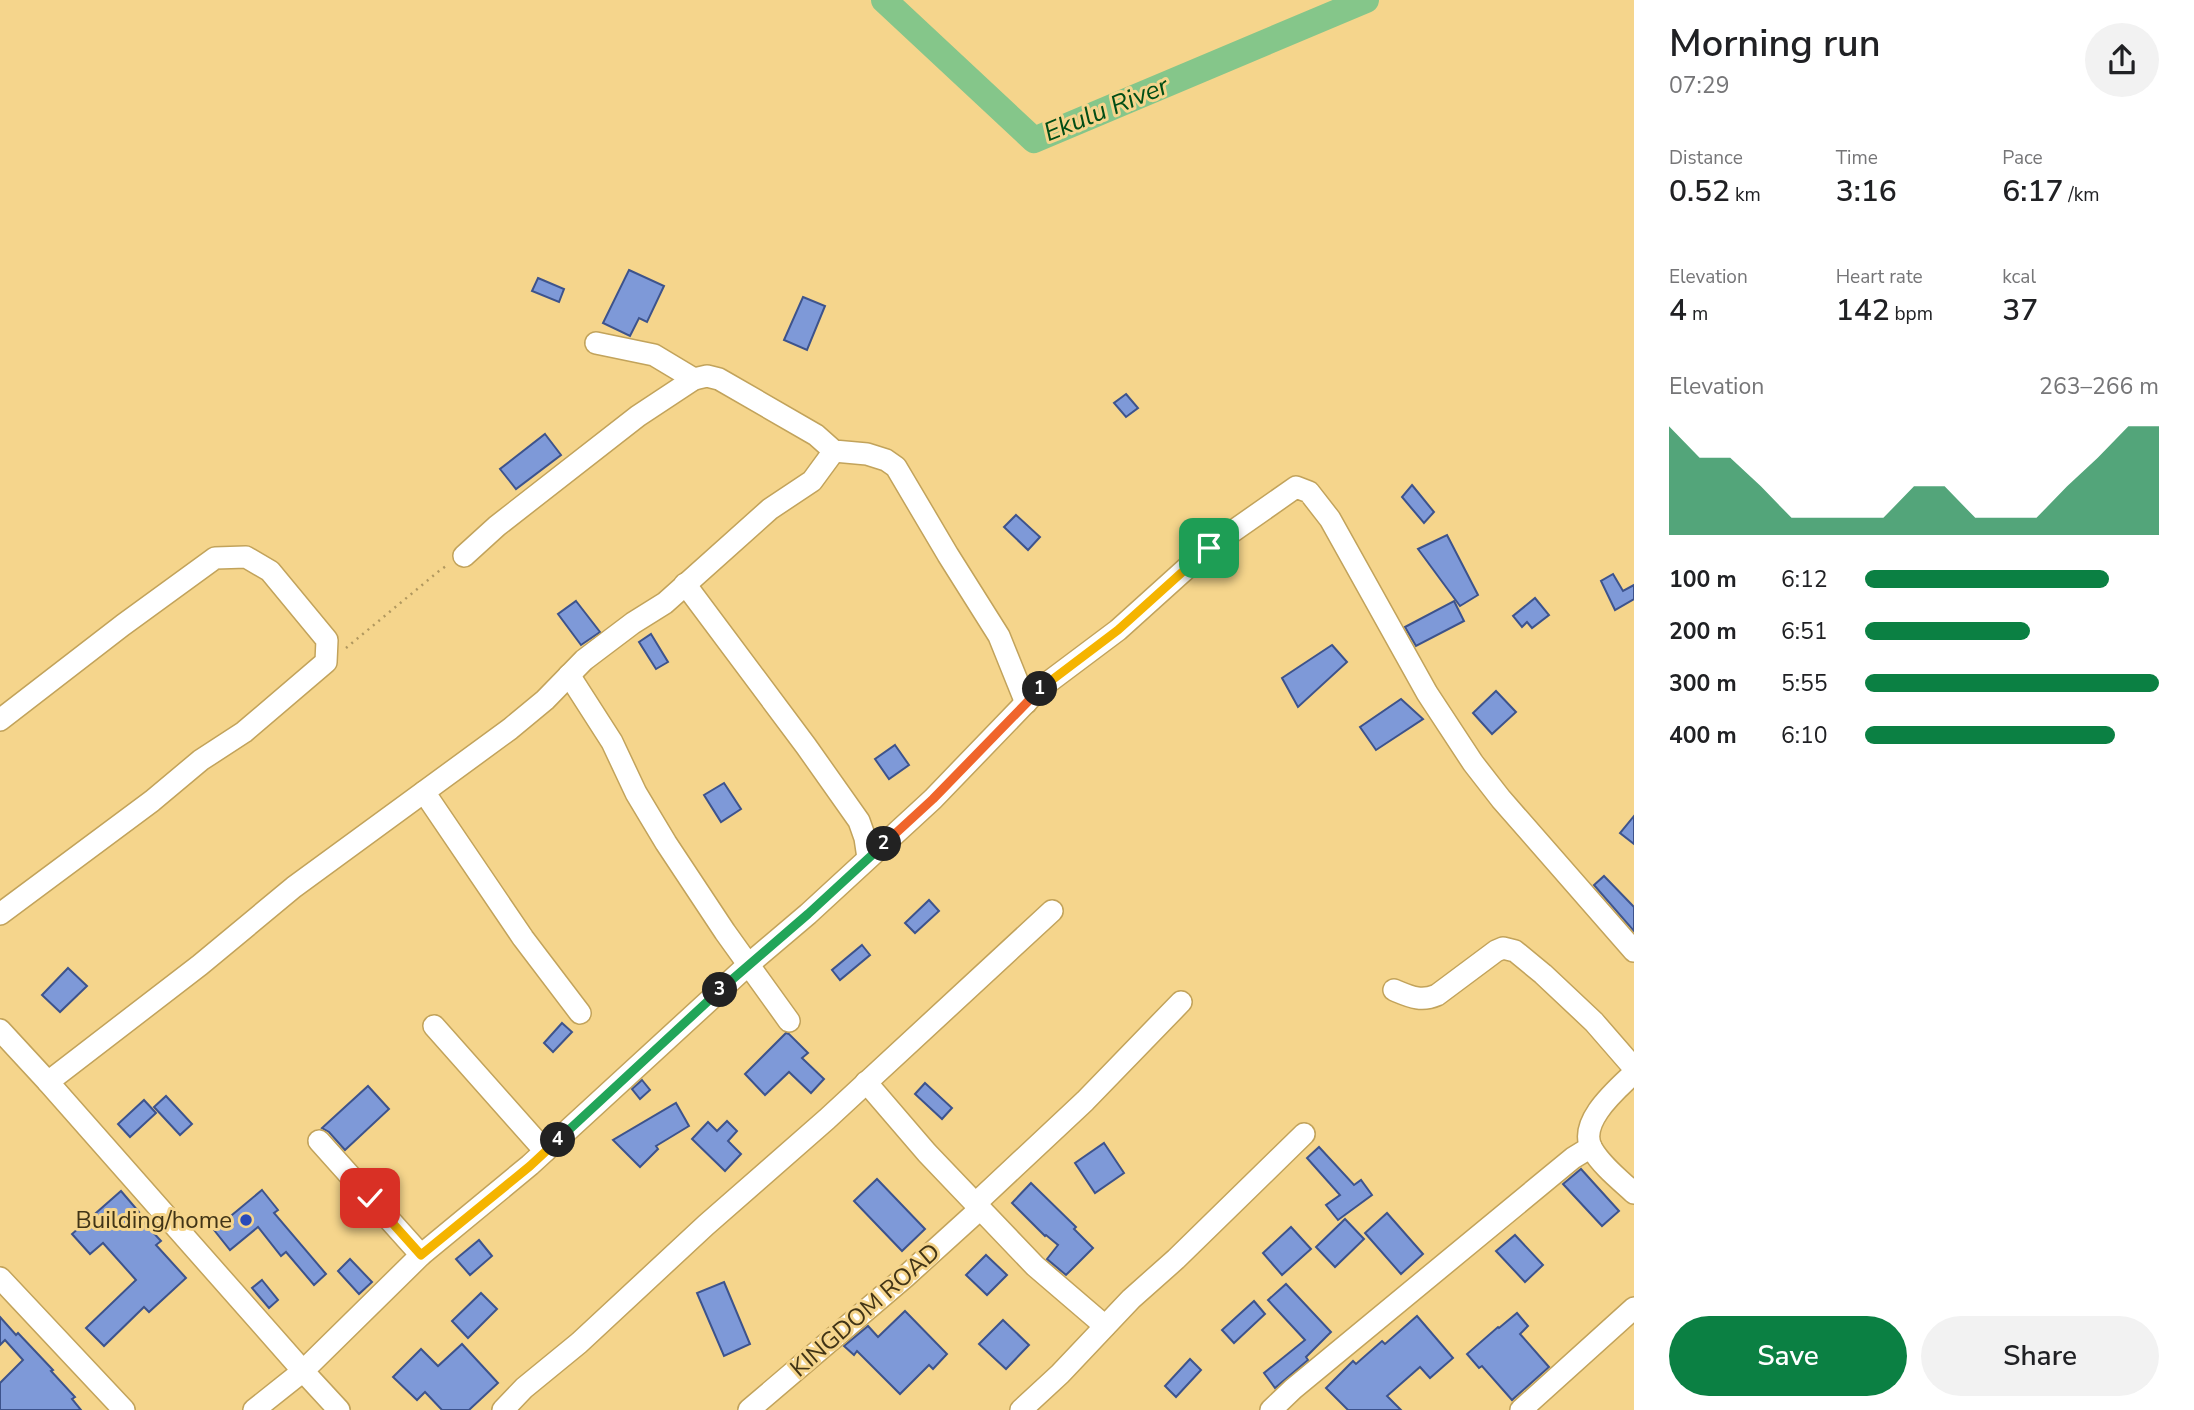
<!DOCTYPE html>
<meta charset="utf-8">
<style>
body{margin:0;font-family:"Nunito Sans",sans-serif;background:#f2f2f2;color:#202124;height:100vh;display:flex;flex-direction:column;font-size:26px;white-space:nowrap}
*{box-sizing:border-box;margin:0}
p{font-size:23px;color:#757577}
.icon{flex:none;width:38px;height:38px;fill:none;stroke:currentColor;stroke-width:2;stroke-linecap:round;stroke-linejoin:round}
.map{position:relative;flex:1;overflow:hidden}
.details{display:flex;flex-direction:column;background:#fff;width:560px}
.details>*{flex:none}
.pin{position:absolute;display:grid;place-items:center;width:60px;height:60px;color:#fff;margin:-30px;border-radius:14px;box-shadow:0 4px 10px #0006}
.km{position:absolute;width:35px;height:35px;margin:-18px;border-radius:50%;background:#222;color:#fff;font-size:19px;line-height:35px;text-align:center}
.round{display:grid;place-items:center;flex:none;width:74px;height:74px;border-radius:37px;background:#f2f2f2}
.head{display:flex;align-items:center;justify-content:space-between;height:119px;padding:0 35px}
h1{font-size:38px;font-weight:600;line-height:52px}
.stats{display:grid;grid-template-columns:repeat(3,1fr);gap:10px;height:119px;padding:7px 35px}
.stats div{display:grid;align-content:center}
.stats b{font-size:30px;font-weight:600}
.stats small{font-size:19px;font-weight:400}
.stats p{font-size:19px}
.chart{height:196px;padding:14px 35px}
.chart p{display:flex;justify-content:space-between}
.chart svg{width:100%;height:126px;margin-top:7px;fill:#0b8043;opacity:.7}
.cta{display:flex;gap:14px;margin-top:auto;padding:14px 35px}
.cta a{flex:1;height:80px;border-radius:42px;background:#0b8043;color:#fff;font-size:28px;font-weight:600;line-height:80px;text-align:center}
.cta a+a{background:#f2f2f2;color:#202124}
ul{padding:0 35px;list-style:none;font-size:23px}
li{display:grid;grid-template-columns:112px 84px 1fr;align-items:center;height:52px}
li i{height:18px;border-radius:9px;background:#0b8043}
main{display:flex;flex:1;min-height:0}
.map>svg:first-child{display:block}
</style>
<main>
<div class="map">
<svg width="1634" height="1410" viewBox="0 0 1634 1410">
<rect width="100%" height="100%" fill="#f5d58c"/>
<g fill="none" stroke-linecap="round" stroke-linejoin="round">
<polyline stroke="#85c68a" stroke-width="26" points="884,0 1034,140 1366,0"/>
</g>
<g fill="#7e99d8" stroke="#3d538c" stroke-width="2">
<polygon points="629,270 664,286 647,322 639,318 630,336 603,323"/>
<polygon points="538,278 564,289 559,302 532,291"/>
<polygon points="803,297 825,306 807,350 784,340"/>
<polygon points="1126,394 1138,408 1126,417 1114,403"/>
<polygon points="545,434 561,455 516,489 500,469"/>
<polygon points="1412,485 1434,512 1424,523 1402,497"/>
<polygon points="1016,515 1040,537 1028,550 1004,527"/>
<polygon points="1447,535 1478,595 1460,606 1418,549"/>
<polygon points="1613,574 1623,591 1634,585 1634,599 1615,610 1601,581"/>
<polygon points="1535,598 1549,615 1532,628 1527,622 1522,627 1513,616"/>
<polygon points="576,601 600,632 581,645 558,614"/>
<polygon points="1454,601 1464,621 1416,646 1405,627"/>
<polygon points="651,634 668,662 656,669 639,642"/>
<polygon points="1332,645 1347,662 1298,707 1282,678"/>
<polygon points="1496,691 1516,712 1492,734 1473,713"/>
<polygon points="1401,699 1423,719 1376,750 1360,727"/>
<polygon points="895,745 909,765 889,779 875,759"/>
<polygon points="724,783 741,809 721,822 704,795"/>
<polygon points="1634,816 1634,844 1620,833"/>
<polygon points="1604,876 1634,907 1634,931 1594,885"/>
<polygon points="929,900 939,911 915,933 905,923"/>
<polygon points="862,945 870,955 840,980 832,970"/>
<polygon points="68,968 87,986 60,1012 42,995"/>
<polygon points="562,1023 572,1032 553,1052 544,1043"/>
<polygon points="786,1033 789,1034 808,1053 802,1058 824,1079 811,1093 789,1072 765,1095 745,1074"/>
<polygon points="642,1080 650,1090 640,1099 632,1089"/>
<polygon points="925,1083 952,1108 942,1119 915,1094"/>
<polygon points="368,1086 389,1109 345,1150 329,1132 322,1128"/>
<polygon points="166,1096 192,1124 180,1135 154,1107"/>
<polygon points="144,1100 156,1113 130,1137 118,1124"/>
<polygon points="676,1103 689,1126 656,1146 658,1149 640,1167 613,1140"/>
<polygon points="727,1121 737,1131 728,1141 741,1154 725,1171 692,1139 708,1122 717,1131"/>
<polygon points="1104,1143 1124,1173 1095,1193 1075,1163"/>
<polygon points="1319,1147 1354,1185 1361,1180 1372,1195 1338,1220 1326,1205 1340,1195 1307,1158"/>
<polygon points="1581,1169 1619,1211 1602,1226 1563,1184"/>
<polygon points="877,1179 925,1229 902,1251 854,1201"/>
<polygon points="1031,1183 1076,1227 1074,1229 1093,1248 1066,1275 1047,1259 1058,1245 1046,1235 1045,1236 1012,1203"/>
<polygon points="262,1190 278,1210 274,1213 326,1274 314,1285 286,1252 281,1256 258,1227 230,1250 214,1230"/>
<polygon points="121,1191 139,1212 136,1214 161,1241 156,1245 186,1278 149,1312 144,1307 104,1346 86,1328 136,1280 103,1243 90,1254 72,1234"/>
<polygon points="1387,1213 1423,1254 1401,1274 1365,1233"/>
<polygon points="1345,1219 1364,1239 1335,1267 1316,1247"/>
<polygon points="1291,1227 1311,1249 1282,1275 1263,1253"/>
<polygon points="1515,1235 1543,1265 1525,1282 1496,1251"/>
<polygon points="479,1240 492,1256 470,1275 456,1259"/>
<polygon points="986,1255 1007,1275 987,1295 966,1275"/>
<polygon points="350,1259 372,1282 359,1294 338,1271"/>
<polygon points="262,1280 278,1300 269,1308 252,1288"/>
<polygon points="724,1282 750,1344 724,1356 697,1293"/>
<polygon points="1286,1284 1331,1332 1306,1357 1308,1360 1275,1388 1264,1373 1305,1340 1268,1300"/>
<polygon points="481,1293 497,1309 468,1338 452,1321"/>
<polygon points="1254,1301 1265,1314 1234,1343 1222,1330"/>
<polygon points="905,1311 947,1354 933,1369 929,1365 900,1394 857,1351 854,1355 844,1346 868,1326 878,1337"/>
<polygon points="1517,1313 1528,1326 1520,1334 1549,1367 1512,1400 1482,1366 1479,1368 1467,1354 1498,1327 1499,1328"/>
<polygon points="1417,1316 1453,1358 1430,1378 1420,1367 1387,1396 1401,1410 1348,1410 1326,1388 1353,1361 1356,1364 1382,1341 1385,1344"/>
<polygon points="0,1317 16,1335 18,1333 53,1370 51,1371 75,1397 72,1399 81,1410 0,1410 0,1383 23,1360 5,1340 0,1345"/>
<polygon points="1003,1320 1029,1345 1006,1369 979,1344"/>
<polygon points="462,1344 498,1383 469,1410 442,1410 425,1392 417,1400 393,1377 421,1349 438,1366"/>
<polygon points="1190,1359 1201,1370 1176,1397 1165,1386"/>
</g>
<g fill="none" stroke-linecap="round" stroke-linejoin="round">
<g stroke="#c2a35b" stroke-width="24">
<g id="minor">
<polyline points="596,343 654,355 694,379"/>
<polyline points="464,556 497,526 638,416 694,379 707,376 719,379 816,435 834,451 867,454 886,460 896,467 948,555 999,636 1026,703"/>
<polyline points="685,584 806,746 859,821 865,838 868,858"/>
<polyline points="569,675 612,742 636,793 666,843 725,932 789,1021"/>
<polyline points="0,720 123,625 215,558 246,557 270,571 327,640 326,662 244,732 201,760 152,801 0,914"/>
<polyline points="424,792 523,938 580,1013"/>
<path d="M 1394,990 C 1411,997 1421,1002 1437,995 L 1496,951 L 1503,948 L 1515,951 L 1543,974 L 1594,1022 L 1634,1068"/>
<polyline points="434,1026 545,1151"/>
<polyline points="0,1030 48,1082 303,1371 339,1410"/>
<path d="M 1634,1073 C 1616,1090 1577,1123 1592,1149 C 1602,1166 1620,1180 1634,1193"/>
<polyline points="48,1082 200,965 294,887 510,729 545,700 584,660 633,623 665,603 770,509 812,481 834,451"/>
<polyline points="866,1082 927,1153 1035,1266 1105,1326"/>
<polyline points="319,1141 421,1255"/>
<polyline points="975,1204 1085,1101 1181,1002"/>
<polyline points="0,1278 124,1410"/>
<polyline points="254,1410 303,1371 421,1255 530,1165 749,964 808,914 933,799 1038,690 1118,630 1209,548 1296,487 1309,492 1330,519 1427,693 1473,763 1501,799 1634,951"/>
<polyline points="503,1410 524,1388 579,1343 706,1225 827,1119 1052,911"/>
<polyline points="749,1410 905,1277 980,1209"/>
<polyline points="1021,1410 1060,1374 1131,1299 1176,1259 1304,1134"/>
<polyline points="1271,1410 1293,1389 1573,1158 1591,1147"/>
<polyline points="1521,1410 1634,1308"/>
</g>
</g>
<polyline stroke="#b1985f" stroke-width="2.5" stroke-dasharray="2 5" stroke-linecap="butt" points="346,648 439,571 449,564"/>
<use href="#minor" stroke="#fff" stroke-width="21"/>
</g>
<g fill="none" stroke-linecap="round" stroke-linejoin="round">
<g stroke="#fff" stroke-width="14">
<polyline id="split-1" points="1040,689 1118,630 1209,548"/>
</g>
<g stroke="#fff" stroke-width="14">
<polyline id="split-2" points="884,844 933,799 1040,689"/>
</g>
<g stroke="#fff" stroke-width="14">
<polyline id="split-3" points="720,990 808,914 884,844"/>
</g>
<g stroke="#fff" stroke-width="14">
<polyline id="split-4" points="558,1140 720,990"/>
</g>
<g stroke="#fff" stroke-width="14">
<polyline id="split-5" points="370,1198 421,1255 530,1166 558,1140"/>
</g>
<use href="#split-1" stroke="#f5b400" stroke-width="9"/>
<use href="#split-2" stroke="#f0652b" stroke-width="9"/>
<use href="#split-3" stroke="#22a559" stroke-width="9"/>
<use href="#split-4" stroke="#22a559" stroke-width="9"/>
<use href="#split-5" stroke="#f5b400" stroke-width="9"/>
</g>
<circle fill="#294ab9" stroke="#f5d58c" stroke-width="2.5" cx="246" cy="1220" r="7"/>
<g text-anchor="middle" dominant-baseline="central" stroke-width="6" stroke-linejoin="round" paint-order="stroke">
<g font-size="24" fill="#413416" stroke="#f5d58c" text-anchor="end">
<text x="232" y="1220">Building/home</text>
</g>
<g font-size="24" fill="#413416" stroke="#f5d58c">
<text transform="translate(865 1310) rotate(-41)">KINGDOM ROAD</text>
</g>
<g font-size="26" font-style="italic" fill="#004d16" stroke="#f5d58c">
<text transform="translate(1106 109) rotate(-22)">Ekulu River</text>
</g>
</g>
</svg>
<div class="pin" style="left:1209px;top:548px;background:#1e9e55"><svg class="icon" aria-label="arrive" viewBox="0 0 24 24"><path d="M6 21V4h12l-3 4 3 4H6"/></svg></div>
<div class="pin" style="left:370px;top:1198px;background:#d93025"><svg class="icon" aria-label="check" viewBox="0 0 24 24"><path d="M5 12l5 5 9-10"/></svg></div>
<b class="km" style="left:1040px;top:689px">1</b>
<b class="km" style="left:884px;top:844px">2</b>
<b class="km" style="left:720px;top:990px">3</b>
<b class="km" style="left:558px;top:1140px">4</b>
</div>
<section class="details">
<div class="head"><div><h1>Morning run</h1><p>07:29</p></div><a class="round"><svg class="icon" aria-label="share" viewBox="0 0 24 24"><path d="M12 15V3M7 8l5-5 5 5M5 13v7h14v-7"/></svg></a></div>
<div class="stats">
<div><p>Distance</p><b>0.52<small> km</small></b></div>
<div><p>Time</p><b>3:16</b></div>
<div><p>Pace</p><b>6:17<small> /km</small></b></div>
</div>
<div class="stats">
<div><p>Elevation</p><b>4<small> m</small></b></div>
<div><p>Heart rate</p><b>142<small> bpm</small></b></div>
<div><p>kcal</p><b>37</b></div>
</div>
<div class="chart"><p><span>Elevation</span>263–266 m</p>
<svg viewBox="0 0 160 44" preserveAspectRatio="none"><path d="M0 44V6L10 17L20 17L30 27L40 38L50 38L60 38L70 38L80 27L90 27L100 38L110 38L120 38L130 27L140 17L150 6L160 6V44z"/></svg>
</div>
<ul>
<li><b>100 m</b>6:12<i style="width:83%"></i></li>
<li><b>200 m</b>6:51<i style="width:56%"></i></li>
<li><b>300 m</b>5:55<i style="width:100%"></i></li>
<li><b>400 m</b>6:10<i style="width:85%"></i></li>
</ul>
<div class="cta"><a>Save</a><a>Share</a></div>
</section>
</main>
